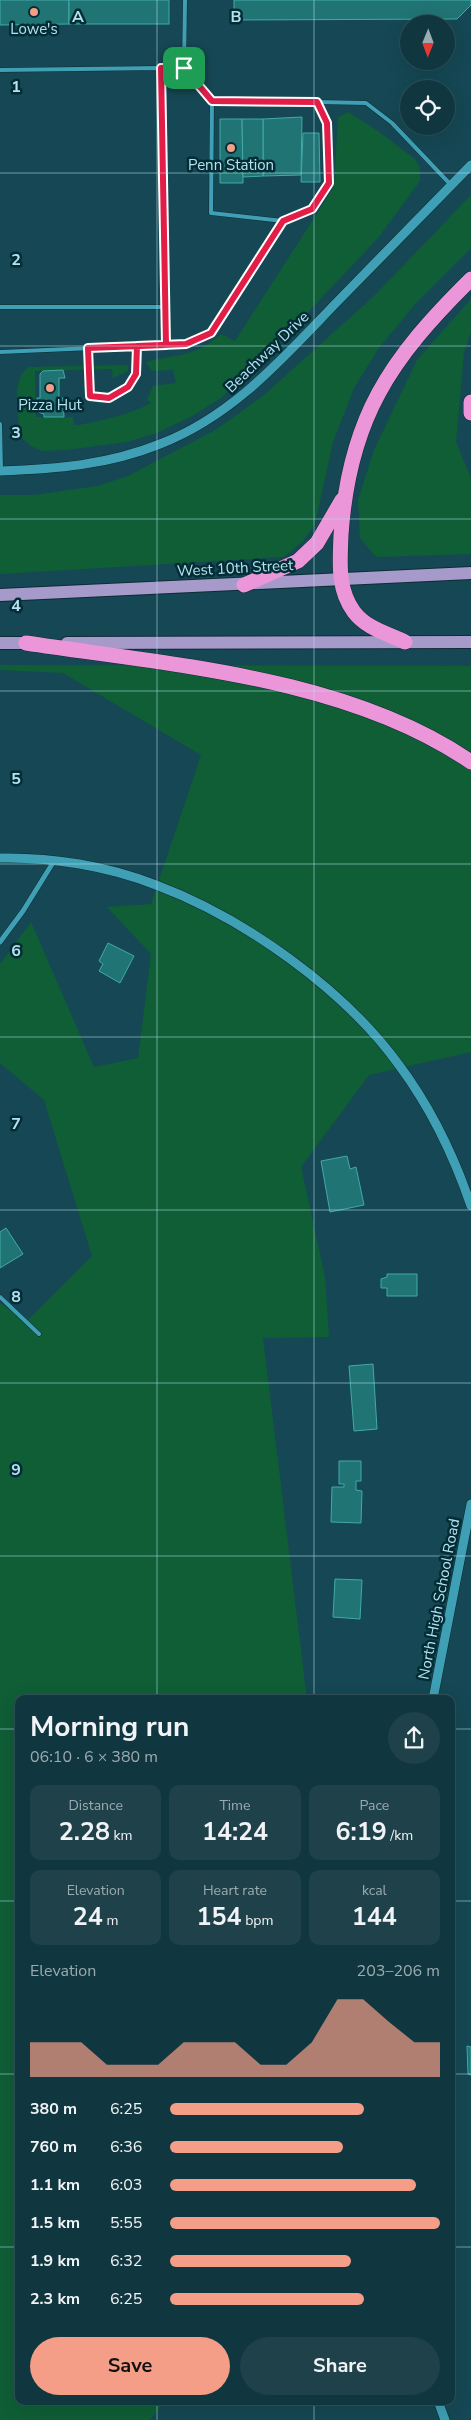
<!DOCTYPE html>
<meta charset="utf-8">
<style>
body{margin:0;font-family:"Nunito Sans",sans-serif;background:#1e414a;color:#f1f3f6;height:100vh;display:flex;flex-direction:column;font-size:19px;white-space:nowrap}
*{box-sizing:border-box;margin:0}
p{font-size:16px;color:#9cabb0}
.icon{flex:none;width:28px;height:28px;fill:none;stroke:currentColor;stroke-width:2;stroke-linecap:round;stroke-linejoin:round}
.map{position:relative;flex:1;overflow:hidden}
.side{position:absolute;left:15px;top:1695px;width:440px;height:710px;display:flex;flex-direction:column;background:#10363f;border-radius:10px;box-shadow:0 5px 20px #0002,0 0 0 1px #305059}
.side>*{flex:none}
.needle{width:32px;rotate:181deg}
.tools{position:absolute;left:400px;top:15px;display:grid;gap:10px}
.tools a{display:grid;place-items:center;width:55px;height:55px;border-radius:50%;background:#10363f;box-shadow:0 5px 20px #0002,0 0 0 1px #305059;font-size:25px}
.pin{position:absolute;display:grid;place-items:center;width:42px;height:42px;color:#fff;margin:-21px;border-radius:10px;box-shadow:0 2px 8px #0006}
.round{display:grid;place-items:center;flex:none;width:52px;height:52px;border-radius:26px;background:#1e414a}
.headline{display:flex;align-items:center;justify-content:space-between;height:85px;padding:0 15px}
h1{font-size:28px;font-weight:700;line-height:38px}
.metrics{display:grid;grid-template-columns:repeat(3,1fr);gap:8px;height:85px;padding:5px 15px}
.metrics div{display:grid;align-content:center;border-radius:10px;background:#1e414a;text-align:center}
.metrics b{font-size:25px;font-weight:700}
.metrics small{font-size:14px;font-weight:400}
.metrics p{font-size:14px}
.chart{height:140px;padding:10px 15px}
.chart p{display:flex;justify-content:space-between}
.chart svg{width:100%;height:90px;margin-top:5px;fill:#f49e87;opacity:.7}
.primary-button{display:flex;gap:10px;margin-top:auto;padding:10px 15px}
.primary-button a{flex:1;height:58px;border-radius:30px;background:#f49e87;color:#111;font-size:20px;font-weight:700;line-height:58px;text-align:center}
.primary-button a+a{background:#1e414a;color:#f1f3f6}
ul{padding:0 15px;list-style:none;font-size:16px}
li{display:grid;grid-template-columns:80px 60px 1fr;align-items:center;height:38px}
li i{height:12px;border-radius:6px;background:#f49e87}
.map>svg:first-child{display:block}
</style>
<div class="map">
<svg width="471" height="2420" viewBox="0 0 471 2420">
<rect width="100%" height="100%" fill="#154854"/>
<g fill="#0f5e36">
<path d="M 348,112 L 375,129 L 415,159 L 420,168 L 420,181 L 378,238 L 276,346 L 221,398 L 192,416 L 157,433 L 127,442 L 66,450 L 42,451 L 31,446 L 22,438 L 19,432 C 19,413 10,379 29,367 L 128,365 L 128,371 L 113,378 L 112,369 L 35,371 L 36,417 L 73,417 L 74,425 L 79,425 C 105,420 128,415 151,403 L 147,399 L 153,386 L 176,383 L 173,370 L 152,371 L 146,362 C 179,353 194,358 221,334 L 235,341 L 334,187 L 338,117 Z"/>
<polygon points="471,195 471,248 415,304 379,348 354,388 333,442 315,524 303,541 284,557 0,574 0,495 34,495 97,486 128,476 217,429 264,395 374,296"/>
<polygon points="471,299 471,332 464,352 456,442 471,478 471,554 376,557 360,538 358,500 374,450 417,360"/>
<polygon points="0,665 471,666 471,1052 369,1075 301,1167 325,1277 329,1337 263,1338 307,1699 19,1699 19,2401 165,2401 150,2420 0,2420 0,1303 27,1321 92,1256 44,1100 0,1063 0,964 31,922 94,1067 138,1058 151,954 107,907 151,904 201,755 63,673 0,670"/>
</g>
<g fill="#217474" stroke="#42a9a9">
<polygon points="0,0 69,0 69,24 0,25"/>
<rect x="69" y="0" width="100" height="24"/>
<polygon points="234,0 471,0 471,5 457,19 234,20"/>
<polygon points="302,117 301,175 263,176 263,119"/>
<polygon points="220,119 242,119 243,183 220,183"/>
<polygon points="242,119 263,119 263,176 243,177"/>
<polygon points="303,133 319,133 320,182 301,182"/>
<polygon points="63,370 65,378 59,378 59,398 63,398 64,417 44,417 44,414 38,412 37,398 40,398 40,374 43,371"/>
<polygon points="108,943 134,956 120,983 99,971 103,964 99,961"/>
<polygon points="347,1156 350,1169 356,1167 364,1205 330,1212 321,1161"/>
<polygon points="6,1228 23,1254 0,1268 0,1232"/>
<polygon points="387,1274 417,1274 417,1296 387,1296 387,1288 381,1288 381,1279 387,1277"/>
<polygon points="373,1364 377,1429 354,1431 349,1366"/>
<polygon points="339,1461 361,1461 361,1481 356,1481 356,1490 362,1491 361,1523 331,1522 332,1487 344,1487 344,1484 339,1484"/>
<polygon points="335,1579 362,1580 360,1619 333,1617"/>
<polygon points="467,2046 471,2047 471,2075 468,2074"/>
</g>
<g fill="none" stroke-linecap="round" stroke-linejoin="round">
<g stroke="#0e2c33" stroke-width="5">
<g id="service">
<polyline points="185,0 184,68 212,101"/>
<polyline points="161,68 184,68"/>
<polyline points="0,70 161,68 166,345"/>
<polyline points="317,102 366,103 392,123 451,185"/>
<polyline points="0,307 165,307"/>
<polyline points="88,349 90,395 109,398 128,387 136,374 137,346"/>
<polyline points="0,352 186,344 211,333 283,221 312,209 329,183 327,123 317,102 212,101 211,213 283,221"/>
<polyline points="0,424 1,469"/>
<polyline points="0,1297 39,1334"/>
</g>
</g>
<g stroke="#0e2c33" stroke-width="6">
<polyline id="minor" points="0,942 23,911 54,861"/>
</g>
<g stroke="#0e2c33" stroke-width="10">
<g id="tertiary">
<path d="M 0,471 C 56,469 108,465 160,444 C 233,416 283,358 336,303 C 381,257 426,211 471,165"/>
<path d="M 0,858 C 52,857 108,866 156,885 C 244,918 344,989 399,1065 C 431,1108 454,1156 471,1206"/>
<polyline points="433,1699 471,1504"/>
<polyline points="438,2401 445,2420"/>
</g>
</g>
<g stroke="#0e2c33" stroke-width="14">
<g id="primary">
<polyline points="0,595 471,573"/>
<polyline points="0,643 35,643"/>
<polyline points="67,643 471,642"/>
</g>
</g>
<g stroke="#0e2c33" stroke-width="16">
<g id="motorway">
<polyline points="471,402 471,413"/>
<polyline points="244,585 298,561 317,543 342,500"/>
<path d="M 405,642 C 387,633 367,629 354,612 C 337,589 340,562 341,535 C 349,418 390,359 471,279"/>
<path d="M 26,643 C 171,665 347,677 471,762"/>
</g>
</g>
<use href="#service" stroke="#3f9fb4" stroke-width="4"/>
<use href="#minor" stroke="#3f9fb4" stroke-width="5"/>
<use href="#tertiary" stroke="#3f9fb4" stroke-width="9"/>
<use href="#primary" stroke="#a69aca" stroke-width="12"/>
<use href="#motorway" stroke="#eb96d8" stroke-width="15"/>
</g>
<g fill="none" stroke-linecap="round" stroke-linejoin="round">
<g stroke="#fff" stroke-width="10">
<polyline id="route" points="184,68 161,68 166,345 88,348 90,396 109,398 128,387 136,374 137,346 186,344 211,333 283,221 312,209 329,183 327,123 317,102 212,101 184,68"/>
</g>
<use href="#route" stroke="#e11d48" stroke-width="6"/>
</g>
<path fill="none" stroke="#b7e2ed" stroke-width="1" stroke-opacity="0.55" d="M 157,0 L 157,1699M 314,0 L 314,1699M 0,173 L 471,173M 0,346 L 471,346M 0,519 L 471,519M 0,691 L 471,691M 0,864 L 471,864M 0,1037 L 471,1037M 0,1210 L 471,1210M 0,1383 L 471,1383M 0,1556 L 471,1556M 0,1729 L 19,1729M 451,1729 L 471,1729M 0,1901 L 19,1901M 451,1901 L 471,1901M 0,2074 L 19,2074M 451,2074 L 471,2074M 0,2247 L 19,2247M 451,2247 L 471,2247M 157,2401 L 157,2420M 314,2401 L 314,2420"/>
<g fill="#f49e87" stroke="#022d36" stroke-width="2">
<circle cx="34" cy="12" r="5"/>
<circle cx="231" cy="148" r="5"/>
<circle cx="50" cy="388" r="5"/>
</g>
<g text-anchor="middle" dominant-baseline="central" stroke-width="5" stroke-linejoin="round" paint-order="stroke">
<g font-size="15" fill="#b7e2ed" stroke="#022d36">
<text x="34" y="29">Lowe's</text>
<text x="231" y="165">Penn Station</text>
<text x="50" y="405">Pizza Hut</text>
</g>
<g font-size="15" fill="#b7e2ed" stroke="#022d36">
<text transform="translate(267 352) rotate(-44)">Beachway Drive</text>
<text transform="translate(235 568) rotate(-3)">West 10th Street</text>
<text transform="translate(439 1599) rotate(-79)">North High School Road</text>
</g>
</g>
<g font-size="16" text-anchor="middle" font-weight="bold" fill="#b7e2ed" stroke="#022d36" stroke-width="5" stroke-linejoin="round" paint-order="stroke">
<text x="78" y="22">A</text>
<text x="236" y="22">B</text>
<text x="16" y="92">1</text>
<text x="16" y="265">2</text>
<text x="16" y="438">3</text>
<text x="16" y="611">4</text>
<text x="16" y="784">5</text>
<text x="16" y="956">6</text>
<text x="16" y="1129">7</text>
<text x="16" y="1302">8</text>
<text x="16" y="1475">9</text>
</g>
</svg>
<div class="tools">
<a><svg class="needle" viewBox="-14 -14 28 28"><path d="M0-13l5 13h-10z" fill="#e53935"/><path d="M0 13l5-13h-10z" fill="#9cabb0"/></svg></a>
<a><svg class="icon" aria-label="locate" viewBox="0 0 24 24"><circle cx="12" cy="12" r="6"/><path d="M12 2v4M12 18v4M2 12h4M18 12h4"/></svg></a>
</div>
<div class="pin" style="left:184px;top:68px;background:#1e9e55"><svg class="icon" aria-label="arrive" viewBox="0 0 24 24"><path d="M6 21V4h12l-3 4 3 4H6"/></svg></div>
<section class="side">
<div class="headline"><div><h1>Morning run</h1><p>06:10 · 6 × 380 m</p></div><a class="round"><svg class="icon" aria-label="share" viewBox="0 0 24 24"><path d="M12 15V3M7 8l5-5 5 5M5 13v7h14v-7"/></svg></a></div>
<div class="metrics">
<div><p>Distance</p><b>2.28<small> km</small></b></div>
<div><p>Time</p><b>14:24</b></div>
<div><p>Pace</p><b>6:19<small> /km</small></b></div>
</div>
<div class="metrics">
<div><p>Elevation</p><b>24<small> m</small></b></div>
<div><p>Heart rate</p><b>154<small> bpm</small></b></div>
<div><p>kcal</p><b>144</b></div>
</div>
<div class="chart"><p><span>Elevation</span>203–206 m</p>
<svg viewBox="0 0 160 44" preserveAspectRatio="none"><path d="M0 44V27L10 27L20 27L30 38L40 38L50 38L60 27L70 27L80 27L90 38L100 38L110 27L120 6L130 6L140 17L150 27L160 27V44z"/></svg>
</div>
<ul>
<li><b>380 m</b>6:25<i style="width:72%"></i></li>
<li><b>760 m</b>6:36<i style="width:64%"></i></li>
<li><b>1.1 km</b>6:03<i style="width:91%"></i></li>
<li><b>1.5 km</b>5:55<i style="width:100%"></i></li>
<li><b>1.9 km</b>6:32<i style="width:67%"></i></li>
<li><b>2.3 km</b>6:25<i style="width:72%"></i></li>
</ul>
<div class="primary-button"><a>Save</a><a>Share</a></div>
</section>
</div>
